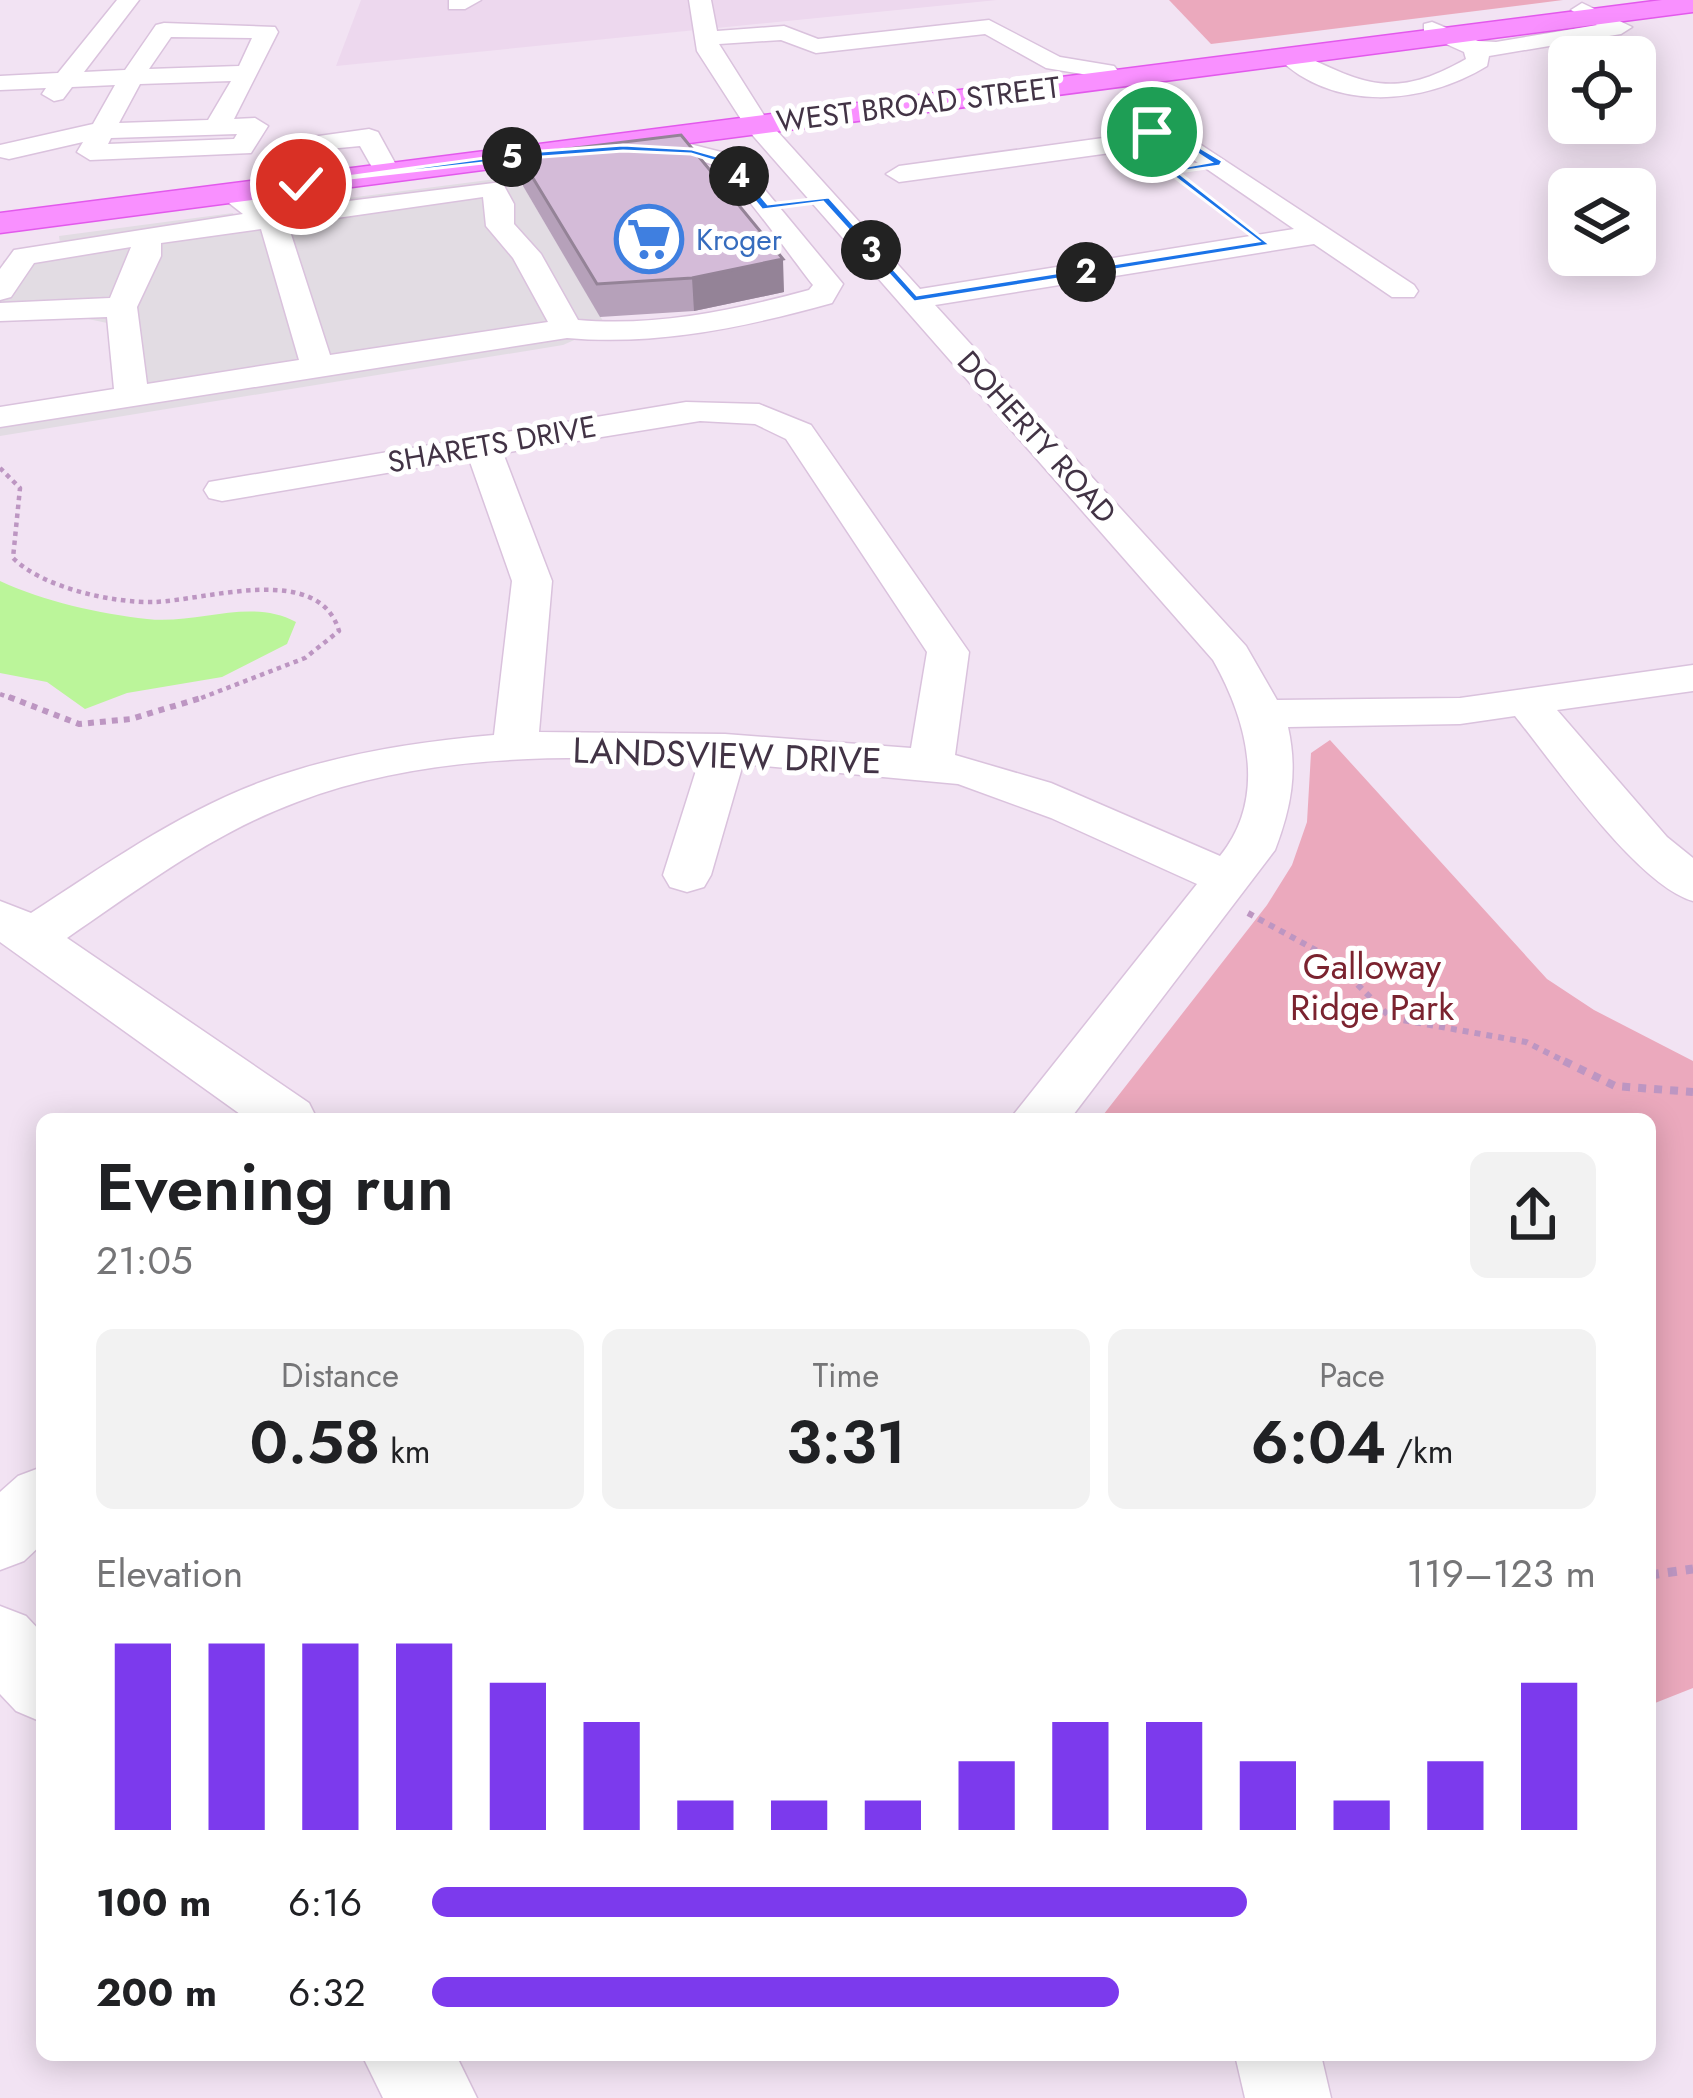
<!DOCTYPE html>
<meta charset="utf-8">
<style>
body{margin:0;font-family:Jost,sans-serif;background:#f2f2f2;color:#202124;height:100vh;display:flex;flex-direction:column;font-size:45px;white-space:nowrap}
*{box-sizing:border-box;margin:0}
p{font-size:39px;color:#757577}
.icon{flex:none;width:66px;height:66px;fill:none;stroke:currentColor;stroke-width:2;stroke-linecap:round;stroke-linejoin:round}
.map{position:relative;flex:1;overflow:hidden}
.side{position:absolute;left:36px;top:1113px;width:1620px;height:948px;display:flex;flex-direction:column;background:#fff;border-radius:18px;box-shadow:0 6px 30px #0003}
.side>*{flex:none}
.controls{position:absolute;left:1548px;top:36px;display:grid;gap:24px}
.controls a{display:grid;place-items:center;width:108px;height:108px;border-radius:18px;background:#fff;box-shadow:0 6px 30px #0003;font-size:60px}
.pin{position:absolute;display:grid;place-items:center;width:102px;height:102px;color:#fff;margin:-51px;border:6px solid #fff;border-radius:50%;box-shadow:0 3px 12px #0007}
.km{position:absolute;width:60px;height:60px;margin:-30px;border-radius:50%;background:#222;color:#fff;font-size:33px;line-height:60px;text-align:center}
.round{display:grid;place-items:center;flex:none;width:126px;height:126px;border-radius:18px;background:#f2f2f2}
.head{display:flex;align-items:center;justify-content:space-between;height:204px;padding:0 60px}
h1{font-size:66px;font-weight:600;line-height:90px}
.figures{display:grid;grid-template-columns:repeat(3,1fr);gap:18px;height:204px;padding:12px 60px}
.figures div{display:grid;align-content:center;border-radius:18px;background:#f2f2f2;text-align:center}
.figures b{font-size:60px;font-weight:600}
.figures small{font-size:33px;font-weight:400}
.figures p{font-size:33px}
.chart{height:336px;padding:24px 60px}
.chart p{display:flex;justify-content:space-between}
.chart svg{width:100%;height:216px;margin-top:12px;stroke:#7c3aed;stroke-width:6}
ul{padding:0 60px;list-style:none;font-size:39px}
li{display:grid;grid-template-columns:192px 144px 1fr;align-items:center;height:90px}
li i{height:30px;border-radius:15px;background:#7c3aed}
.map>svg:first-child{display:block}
</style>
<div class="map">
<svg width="1693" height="2098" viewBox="0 0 1693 2098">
<rect width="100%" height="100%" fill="#f2e3f3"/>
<polygon fill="#edd8ee" points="361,0 997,0 336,66"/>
<g fill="#eba9bd">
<polygon points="1169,0 1563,0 1211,44"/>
<polygon points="1330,740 1547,979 1594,1010 1693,1061 1693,1688 1650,1705 1650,1119 1100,1119 1267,905 1292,865 1307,822 1311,753"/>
</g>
<polygon fill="#e2dce3" points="504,178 510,188 523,186 606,326 563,345 0,436 0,408 114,388 107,323 79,317 0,321 3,261 60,243 59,236 233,213 236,219 304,210 302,204"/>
<path fill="#bbf59a" d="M 0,581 C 43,601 100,614 147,619 C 197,625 250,597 296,622 L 287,644 L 222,677 L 127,693 L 85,709 L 47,682 L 0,673 Z"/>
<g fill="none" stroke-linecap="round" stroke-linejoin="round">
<g stroke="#dac2dd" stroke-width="3">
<g id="minor">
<path d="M 117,0 L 139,0 L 84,72 L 125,70 L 156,25 L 164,23 L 275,27 L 278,32 L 234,119 L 255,118 L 268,126 L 251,153 L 90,160 L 77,152 L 83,142 L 9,159 L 0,157 L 0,145 L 93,124 L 115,85 L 72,87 L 63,99 L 54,101 L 42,94 L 46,88 L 0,90 L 0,76 L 58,73 ZM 171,37 L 252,38 L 239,66 L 149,69 ZM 231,81 L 208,120 L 119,123 L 140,84 ZM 237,134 L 234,139 L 108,144 L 111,138 Z"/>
<polygon points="449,0 481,0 465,9 449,9"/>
<path d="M 689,0 L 711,0 L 717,31 L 784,26 L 818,39 L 989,20 L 1060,57 L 1114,66 L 1118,71 L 1106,78 L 1046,68 L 985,34 L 816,53 L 781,40 L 719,44 L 767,120 L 920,289 L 1294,229 L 1185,154 L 1139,149 L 899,182 L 886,174 L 899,166 L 1139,133 L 1192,139 L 1414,285 L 1418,291 L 1414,297 L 1392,297 L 1314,244 L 935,305 L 1246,646 L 1277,700 L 1460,698 L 1693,665 L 1693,691 L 1557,710 L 1667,837 L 1693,858 L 1693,901 C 1637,885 1554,764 1515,716 L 1460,724 L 1288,727 C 1298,772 1291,808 1275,850 L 1070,1119 L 1010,1119 L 1197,884 L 1051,818 L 958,784 L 743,764 L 711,875 L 704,887 L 687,892 L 670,887 L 663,875 L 699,761 C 566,754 423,754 297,802 C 213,833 140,888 67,938 L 309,1103 L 317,1119 L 247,1119 L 0,942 L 0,901 L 31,913 C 105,865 178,813 261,782 C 336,754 416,742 494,735 L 512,581 L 469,459 L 222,501 L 209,498 L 204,490 L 209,482 L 686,402 L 759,404 L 811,425 L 969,652 L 955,755 L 1051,783 L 1220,856 C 1268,797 1247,720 1213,660 L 748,130 L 697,51 ZM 700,421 L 755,424 L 786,439 L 927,652 L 911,748 L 725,734 L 539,732 L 552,581 L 503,453 Z"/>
<path d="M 1582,3 L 1632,27 L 1621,34 L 1489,56 L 1487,66 C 1423,105 1334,113 1277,57 L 1289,50 L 1297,52 C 1365,85 1394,100 1466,59 L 1464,52 L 1424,34 L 1424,24 L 1432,22 L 1478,41 L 1496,42 L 1597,25 L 1571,10 Z"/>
<polygon points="369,129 378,132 395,163 391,169 373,169 360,146 318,150 310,180 300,182 287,174 297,139"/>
<path d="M 670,139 L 737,156 L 843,284 L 832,303 C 746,327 657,346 567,338 L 0,427 L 0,407 L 114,389 L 107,317 L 0,321 L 0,303 L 110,298 L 131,247 L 34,263 L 11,297 L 0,300 L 0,269 L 14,250 L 243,214 L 229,203 L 243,195 L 276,210 L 502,182 L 514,204 L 514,224 L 541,254 L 578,320 C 655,327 735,310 809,290 L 813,285 C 795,263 735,177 717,167 C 688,150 627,166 609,148 L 622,140 ZM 483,197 L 486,226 L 513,258 L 548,322 L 330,355 L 288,225 ZM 261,229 L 299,360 L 147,384 L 137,307 L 161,256 L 161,243 Z"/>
<polygon points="42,1467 42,1544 24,1561 0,1570 0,1492 18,1476"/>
<polygon points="0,1606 26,1616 42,1633 42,1722 16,1711 0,1694"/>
<polygon points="362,2055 456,2055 477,2098 383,2098"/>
<polygon points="1235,2055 1321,2055 1331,2098 1245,2098"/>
</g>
</g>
<g stroke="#e259ec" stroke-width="3">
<polygon id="major" points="1662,0 1693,0 1693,12 0,233 0,213"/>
</g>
<g stroke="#bd96c2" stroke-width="4.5" stroke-dasharray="4.5 4.5" stroke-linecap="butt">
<path d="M 0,468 L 20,488 L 13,558 C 43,588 113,603 154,602 C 208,600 319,562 339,631 L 305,658 L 196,700"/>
<polyline points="0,694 16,700"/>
</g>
<g stroke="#bd96c2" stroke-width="6" stroke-dasharray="6 6" stroke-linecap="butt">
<polyline points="9,697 79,724 131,719 204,697"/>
<polyline points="1248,913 1332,959 1391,1018 1526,1042 1570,1064"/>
</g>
<polyline stroke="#bd96c2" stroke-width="8" stroke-dasharray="8 8" stroke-linecap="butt" points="1564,1061 1615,1086 1693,1092"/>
<polyline stroke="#bd96c2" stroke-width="9" stroke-dasharray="9 9" stroke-linecap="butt" points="1650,1575 1693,1569"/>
<use href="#minor" fill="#fff" fill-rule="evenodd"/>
<use href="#major" fill="#f990ff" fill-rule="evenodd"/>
</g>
<polygon fill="#b6a1ba" points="519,155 784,292 694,311 600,317 523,186"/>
<polygon fill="#948397" points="783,259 784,292 694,311 692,278"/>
<polygon fill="#d4bbd8" stroke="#948397" stroke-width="3" points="681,135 783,259 692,278 597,284 519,155"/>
<polygon fill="#1a73e8" stroke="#fff" stroke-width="3" points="1152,130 1156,138 1196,145 1223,161 1220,166 1178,172 1271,245 914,302 823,202 762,210 724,164 691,154 623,151 528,158 296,184 528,152 623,145 692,149 731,160 768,204 829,197 917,295 1258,241 1165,170 1210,162 1190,149 1148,142 1147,132"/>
<defs>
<g id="supermarket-ring" transform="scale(3.45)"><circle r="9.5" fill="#fff" stroke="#3f7fe0" stroke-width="1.5"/><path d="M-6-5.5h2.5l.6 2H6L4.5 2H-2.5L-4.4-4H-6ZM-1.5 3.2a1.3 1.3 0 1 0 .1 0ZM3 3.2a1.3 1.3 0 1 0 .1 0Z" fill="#3f7fe0"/></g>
</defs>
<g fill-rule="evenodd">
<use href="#supermarket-ring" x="649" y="239"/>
</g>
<g text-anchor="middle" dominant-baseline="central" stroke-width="10" stroke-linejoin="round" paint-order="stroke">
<g font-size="30" fill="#423345" stroke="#fff">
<text transform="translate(918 104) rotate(-7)">WEST BROAD STREET</text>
<text transform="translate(1037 437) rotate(48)">DOHERTY ROAD</text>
<text transform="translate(492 444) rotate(-10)">SHARETS DRIVE</text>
</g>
<g font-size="30" fill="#366cbe" stroke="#fff" text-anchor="start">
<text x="696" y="239">Kroger</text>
</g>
<g font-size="36" fill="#423345" stroke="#fff">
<text transform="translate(727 755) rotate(2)">LANDSVIEW DRIVE</text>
</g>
<g font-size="36" fill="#7b232f" stroke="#fff">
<text x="1372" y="966">Galloway<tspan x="1372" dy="41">Ridge Park</tspan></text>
</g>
</g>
</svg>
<div class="controls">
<a><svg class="icon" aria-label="locate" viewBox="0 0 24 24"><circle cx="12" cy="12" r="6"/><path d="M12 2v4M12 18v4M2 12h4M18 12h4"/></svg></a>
<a><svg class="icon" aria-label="layers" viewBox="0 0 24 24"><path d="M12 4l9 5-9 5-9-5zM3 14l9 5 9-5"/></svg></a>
</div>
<div class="pin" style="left:1152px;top:132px;background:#1e9e55"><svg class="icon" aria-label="arrive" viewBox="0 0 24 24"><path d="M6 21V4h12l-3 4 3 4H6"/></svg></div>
<div class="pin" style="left:301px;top:184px;background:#d93025"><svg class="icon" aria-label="check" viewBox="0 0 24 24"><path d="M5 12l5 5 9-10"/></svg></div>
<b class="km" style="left:1086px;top:272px">2</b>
<b class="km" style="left:871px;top:250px">3</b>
<b class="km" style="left:739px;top:176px">4</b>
<b class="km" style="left:512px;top:157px">5</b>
<section class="side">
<div class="head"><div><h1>Evening run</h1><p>21:05</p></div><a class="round"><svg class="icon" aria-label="share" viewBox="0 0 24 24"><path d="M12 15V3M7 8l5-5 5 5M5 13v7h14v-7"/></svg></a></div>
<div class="figures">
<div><p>Distance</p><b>0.58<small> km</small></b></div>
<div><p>Time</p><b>3:31</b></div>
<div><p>Pace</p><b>6:04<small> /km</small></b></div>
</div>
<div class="chart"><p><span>Elevation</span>119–123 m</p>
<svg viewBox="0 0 160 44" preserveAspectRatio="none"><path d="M5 44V6M15 44V6M25 44V6M35 44V6M45 44V14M55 44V22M65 44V38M75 44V38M85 44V38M95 44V30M105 44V22M115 44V22M125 44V30M135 44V38M145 44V30M155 44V14"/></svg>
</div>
<ul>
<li><b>100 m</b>6:16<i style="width:70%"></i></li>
<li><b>200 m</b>6:32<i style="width:59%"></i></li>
</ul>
</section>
</div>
